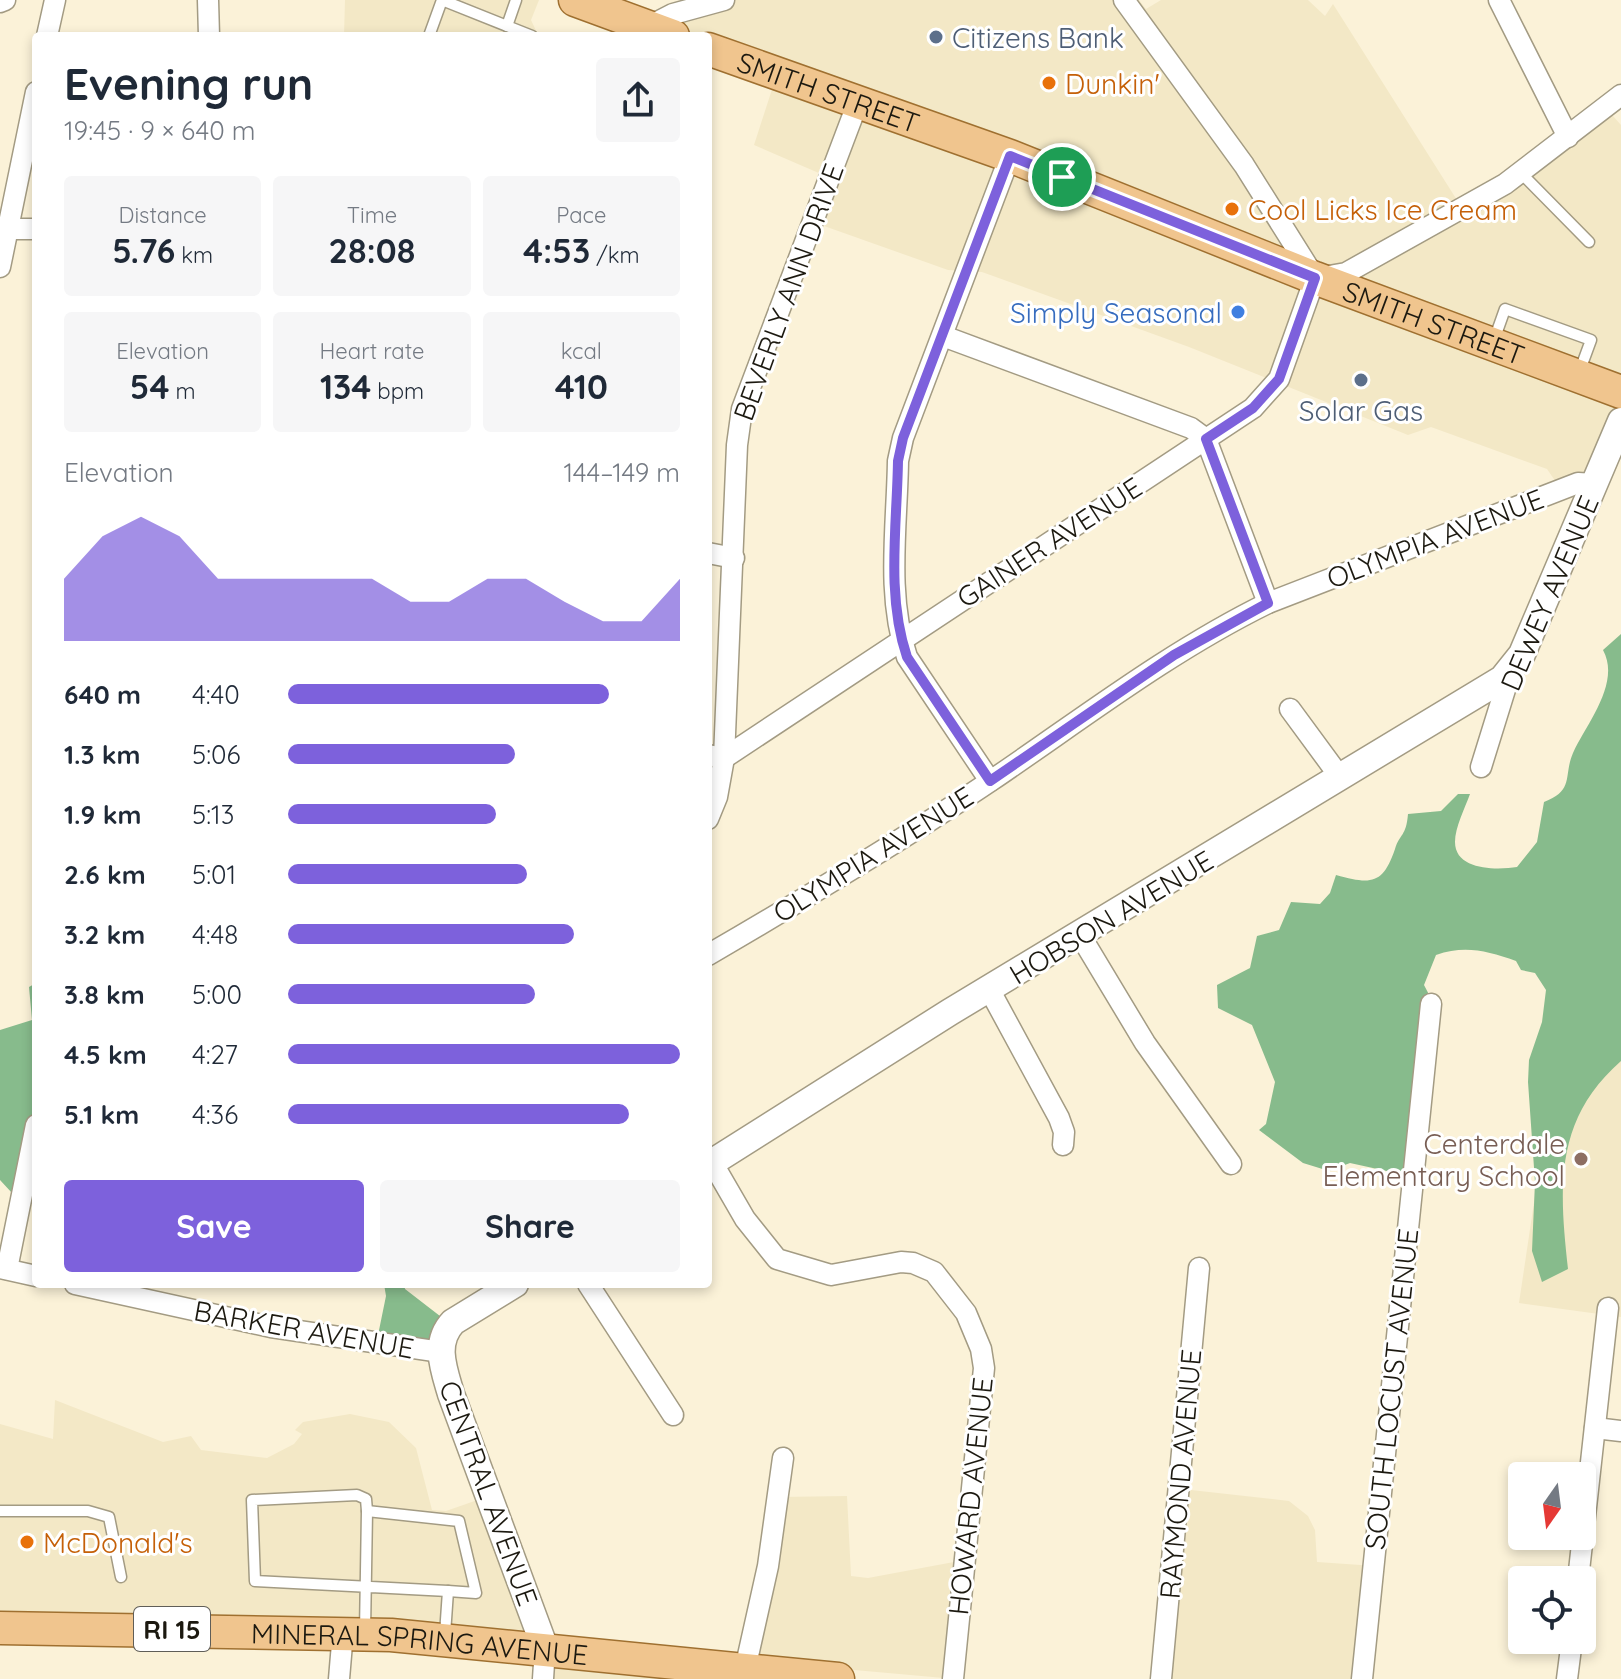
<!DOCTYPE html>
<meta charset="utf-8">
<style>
body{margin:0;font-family:Quicksand,sans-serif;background:#f6f6f7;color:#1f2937;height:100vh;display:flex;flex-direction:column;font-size:30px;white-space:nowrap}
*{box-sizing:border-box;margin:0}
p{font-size:26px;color:#747a83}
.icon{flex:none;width:44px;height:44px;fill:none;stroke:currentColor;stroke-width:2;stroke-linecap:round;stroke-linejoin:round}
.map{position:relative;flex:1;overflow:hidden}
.side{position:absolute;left:32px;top:32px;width:680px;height:1256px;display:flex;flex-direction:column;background:#fff;border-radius:8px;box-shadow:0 4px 12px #0003}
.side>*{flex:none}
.needle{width:52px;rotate:194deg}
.buttons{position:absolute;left:1508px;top:1462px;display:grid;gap:16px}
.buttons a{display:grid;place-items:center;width:88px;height:88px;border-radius:8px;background:#fff;box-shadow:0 4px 12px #0003;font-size:40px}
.pin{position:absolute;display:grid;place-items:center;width:68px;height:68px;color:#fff;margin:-34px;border:4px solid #fff;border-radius:50%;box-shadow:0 2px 8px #0007}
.round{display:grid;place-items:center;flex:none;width:84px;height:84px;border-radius:8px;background:#f6f6f7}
.head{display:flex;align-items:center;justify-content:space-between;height:136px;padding:0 32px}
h1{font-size:44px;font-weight:700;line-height:60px}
.stats{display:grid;grid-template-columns:repeat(3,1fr);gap:12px;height:136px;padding:8px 32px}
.stats div{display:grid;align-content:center;border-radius:8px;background:#f6f6f7;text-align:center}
.stats b{font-size:34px;font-weight:700}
.stats small{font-size:22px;font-weight:400}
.stats p{font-size:22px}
.chart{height:224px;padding:16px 32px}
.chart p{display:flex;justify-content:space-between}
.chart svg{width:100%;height:144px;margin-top:8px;fill:#7d61dc;opacity:.7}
.cta{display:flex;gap:16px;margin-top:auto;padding:16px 32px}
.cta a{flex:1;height:92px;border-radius:8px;background:#7d61dc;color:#fff;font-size:32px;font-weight:700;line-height:92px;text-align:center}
.cta a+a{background:#f6f6f7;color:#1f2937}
ul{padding:0 32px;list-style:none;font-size:26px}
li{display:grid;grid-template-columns:128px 96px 1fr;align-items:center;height:60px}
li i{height:20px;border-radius:10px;background:#7d61dc}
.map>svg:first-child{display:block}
</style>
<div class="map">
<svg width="1621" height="1679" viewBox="0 0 1621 1679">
<rect width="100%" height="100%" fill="#fbf2d8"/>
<g fill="#f3e8c6">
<polygon points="345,0 539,0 531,20 538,35 547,36 344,36"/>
<polygon points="717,0 1139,0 1146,9 1161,0 1308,0 1325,16 1333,4 1462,208 1605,107 1621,125 1621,421 1596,477 1560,488 1547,469 1431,427 1408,435 1189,347 982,272 948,270 810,221 828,177 754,145 776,77 708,36 683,36 661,18"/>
<polygon points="1621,1002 1621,1317 1519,1303 1562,1015"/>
<polygon points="55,1400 163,1442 191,1436 201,1450 267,1458 294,1444 302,1434 295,1430 303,1422 350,1414 389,1422 416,1448 432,1510 446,1511 489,1496 546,1640 694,1679 544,1679 548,1649 0,1618 0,1424 53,1439"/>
<polygon points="1182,1489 1289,1501 1308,1516 1315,1530 1317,1562 1375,1566 1363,1679 1162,1679"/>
<polygon points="847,1496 851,1576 868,1578 970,1559 955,1679 754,1661 780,1497"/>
</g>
<g fill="#87bb8c">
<path d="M 1621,634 L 1621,1061 C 1554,1120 1559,1187 1568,1269 L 1542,1282 L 1532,1251 L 1535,1182 L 1528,1082 L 1529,1060 L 1542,1022 L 1546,990 L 1535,973 L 1521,970 L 1516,961 C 1487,951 1465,945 1436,955 L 1424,985 L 1436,1008 L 1414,1177 L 1350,1163 L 1329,1171 L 1303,1163 L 1259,1130 L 1266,1124 L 1275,1082 L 1252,1025 L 1218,1008 L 1217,985 L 1250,968 L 1257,936 L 1279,930 L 1291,902 L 1320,904 L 1330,893 L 1336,875 C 1372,885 1383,884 1395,849 C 1400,833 1406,837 1408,814 L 1441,811 L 1458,794 L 1470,794 C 1465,808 1455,827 1455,842 C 1455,871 1498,870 1517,867 L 1537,842 L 1544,802 C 1575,790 1563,776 1573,753 C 1587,723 1621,683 1603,650 Z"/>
<polygon points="36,983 36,1176 19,1213 12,1193 0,1180 0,1030 32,1020 29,987"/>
<polygon points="384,1284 404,1284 405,1289 449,1323 442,1344 377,1340 386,1296"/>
</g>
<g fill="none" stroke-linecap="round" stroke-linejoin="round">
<g stroke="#a39b83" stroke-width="13">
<g id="service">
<polyline points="442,0 532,36"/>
<polyline points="507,26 516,0"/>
<polyline points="429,36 442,0"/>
<polyline points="1521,173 1589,242"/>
<polyline points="1494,340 1505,309 1591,340 1580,370"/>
<polyline points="0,1511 88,1511 109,1517 121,1577"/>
<polyline points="367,1511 459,1521 476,1593 448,1591"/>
<polyline points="365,1631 367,1511 366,1499 357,1495 252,1500 255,1581 448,1591 445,1634"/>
</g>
</g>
<g stroke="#a39b83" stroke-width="23">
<g id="minor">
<polyline points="208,0 209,36"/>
<polyline points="1124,0 1244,165 1315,278"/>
<polyline points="1499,0 1568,137"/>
<polyline points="0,2 5,0"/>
<polyline points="644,29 673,14 724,0"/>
<polyline points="47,36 55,0"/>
<polyline points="8,229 36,229"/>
<polyline points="0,267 36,92"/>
<polyline points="1323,277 1346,273 1505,184 1621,95"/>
<polyline points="943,336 1191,428 1206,439 1268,603"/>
<polyline points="708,553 734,558"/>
<polyline points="1290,709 1340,777"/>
<polyline points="708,755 724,758 1253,408 1279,379 1315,278"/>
<polyline points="1481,767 1512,667"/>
<path d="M 990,781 L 907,657 C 886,595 897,527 898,461 L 903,438 L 1010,156"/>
<polyline points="708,819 717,797 724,758 737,445 742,409 858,102"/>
<polyline points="1080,935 1145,1043 1231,1164"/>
<path d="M 708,955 C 804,899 900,842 992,780 C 1082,719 1170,651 1268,603 L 1578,483 L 1594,484"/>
<polyline points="989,989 1059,1118 1064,1132 1063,1145"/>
<polyline points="712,1162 745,1219 777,1259 831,1275 901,1262 913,1263 934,1272 966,1313 981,1349 984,1368 953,1679"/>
<polyline points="0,1268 36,1276"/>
<polyline points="7,1269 36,1125"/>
<polyline points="75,1284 271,1327 441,1352"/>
<polyline points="588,1284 673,1415"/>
<polyline points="1595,1428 1621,1431"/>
<polyline points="1578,1580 1608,1308"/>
<polyline points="743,1678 768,1566 783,1458"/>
<polyline points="339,1679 343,1632"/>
<polyline points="543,1679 545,1648"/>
<polyline points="1161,1679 1199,1268"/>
<polyline points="1362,1679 1431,1004"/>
<polyline points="1567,1679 1572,1640"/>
</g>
</g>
<g stroke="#a39b83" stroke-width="29">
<g id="tertiary">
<polyline points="708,1165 950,1012 1502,679 1522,654 1621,421"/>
<path d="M 515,1284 L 453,1322 C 433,1343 444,1370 451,1394 L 545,1648"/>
</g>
</g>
<g stroke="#9f7030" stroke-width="35">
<g id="primary">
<polyline points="575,0 673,36"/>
<path id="s1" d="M 708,49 L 1010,156 L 1315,278 L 1621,392"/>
<path id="s2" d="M 0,1628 L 391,1635 L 838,1679"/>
</g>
</g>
<use href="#service" stroke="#fff" stroke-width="10"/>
<use href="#minor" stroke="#fff" stroke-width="20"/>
<use href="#tertiary" stroke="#fff" stroke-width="26"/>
<use href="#primary" stroke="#f0c58e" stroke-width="32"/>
</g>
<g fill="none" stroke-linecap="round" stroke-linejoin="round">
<g stroke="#fff" stroke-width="16">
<path id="route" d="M 1010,156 L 1315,278 L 1279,379 L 1253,408 L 1206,439 L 1268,603 L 1174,655 L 990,781 L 907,657 C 886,595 897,526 898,461 L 903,438 Z"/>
</g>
<use href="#route" stroke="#7d61dc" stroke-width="10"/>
</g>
<g fill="#5c6f8a" stroke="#fff" stroke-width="3">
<circle cx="936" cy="37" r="8"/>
<circle cx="1361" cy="380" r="8"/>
</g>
<g fill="#e8710a" stroke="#fff" stroke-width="3">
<circle cx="1049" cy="83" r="8"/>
<circle cx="1232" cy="209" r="8"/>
<circle cx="27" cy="1542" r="8"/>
</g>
<circle fill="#3f7fe0" stroke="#fff" stroke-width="3" cx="1238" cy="312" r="8"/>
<circle fill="#8d6e63" stroke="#fff" stroke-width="3" cx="1581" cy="1159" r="8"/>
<g text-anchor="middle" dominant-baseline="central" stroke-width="6" stroke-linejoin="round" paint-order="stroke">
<rect fill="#fff" stroke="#605e58" stroke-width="2" x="134" y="1607" width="76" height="44" rx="6"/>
<g font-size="26" font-weight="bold" fill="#1c1910">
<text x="172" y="1629">RI 15</text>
</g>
<g font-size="28" fill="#4e5e75" stroke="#fff" text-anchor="start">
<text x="952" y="37">Citizens Bank</text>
<text x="1361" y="410" text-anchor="middle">Solar Gas</text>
</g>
<g font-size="28" fill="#c56008" stroke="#fff" text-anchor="start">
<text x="1065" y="83">Dunkin'</text>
<text x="1248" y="209">Cool Licks Ice Cream</text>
<text x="43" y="1542">McDonald's</text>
</g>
<g font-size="28" fill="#1c1910" stroke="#fff">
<text stroke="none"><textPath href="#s1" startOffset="128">SMITH STREET</textPath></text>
<text transform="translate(788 292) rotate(-70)">BEVERLY ANN DRIVE</text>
<text stroke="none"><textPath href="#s1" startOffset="776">SMITH STREET</textPath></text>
<text transform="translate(1435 538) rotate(-21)">OLYMPIA AVENUE</text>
<text transform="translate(1049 542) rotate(-33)">GAINER AVENUE</text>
<text transform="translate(1549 593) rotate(-67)">DEWEY AVENUE</text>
<text transform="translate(873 854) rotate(-32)">OLYMPIA AVENUE</text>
<text transform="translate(1111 917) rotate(-31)">HOBSON AVENUE</text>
<text transform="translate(304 1329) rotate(10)">BARKER AVENUE</text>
<text transform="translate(1391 1389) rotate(-84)">SOUTH LOCUST AVENUE</text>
<text transform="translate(1180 1474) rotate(-85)">RAYMOND AVENUE</text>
<text transform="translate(489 1493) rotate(70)">CENTRAL AVENUE</text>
<text transform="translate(970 1496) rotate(-84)">HOWARD AVENUE</text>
<text stroke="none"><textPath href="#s2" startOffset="420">MINERAL SPRING AVENUE</textPath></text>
</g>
<g font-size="28" fill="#366cbe" stroke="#fff" text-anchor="end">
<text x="1222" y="312">Simply Seasonal</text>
</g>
<g font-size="28" fill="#785e54" stroke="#fff" text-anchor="end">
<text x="1565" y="1143">Centerdale<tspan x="1565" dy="32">Elementary School</tspan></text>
</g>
</g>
</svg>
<div class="buttons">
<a><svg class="needle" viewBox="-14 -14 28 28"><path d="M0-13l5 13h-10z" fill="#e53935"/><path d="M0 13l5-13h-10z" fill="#747a83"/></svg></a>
<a><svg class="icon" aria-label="locate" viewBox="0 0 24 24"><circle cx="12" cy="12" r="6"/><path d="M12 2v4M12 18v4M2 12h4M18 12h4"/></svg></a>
</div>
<div class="pin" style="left:1062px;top:177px;background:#1e9e55"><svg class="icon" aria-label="arrive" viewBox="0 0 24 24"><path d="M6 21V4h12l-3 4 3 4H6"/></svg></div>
<section class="side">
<div class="head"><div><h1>Evening run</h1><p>19:45 · 9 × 640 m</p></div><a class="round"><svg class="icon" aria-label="share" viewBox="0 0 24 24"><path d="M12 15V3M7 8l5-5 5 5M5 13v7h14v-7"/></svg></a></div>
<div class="stats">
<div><p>Distance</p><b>5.76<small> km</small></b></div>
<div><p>Time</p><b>28:08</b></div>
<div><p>Pace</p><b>4:53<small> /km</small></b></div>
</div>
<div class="stats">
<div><p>Elevation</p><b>54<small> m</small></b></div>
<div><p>Heart rate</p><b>134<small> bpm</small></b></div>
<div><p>kcal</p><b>410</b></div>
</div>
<div class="chart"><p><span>Elevation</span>144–149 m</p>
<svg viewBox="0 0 160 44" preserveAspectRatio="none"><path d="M0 44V25L10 12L20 6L30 12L40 25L50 25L60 25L70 25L80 25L90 32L100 32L110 25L120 25L130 32L140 38L150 38L160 25V44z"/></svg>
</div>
<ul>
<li><b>640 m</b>4:40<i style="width:82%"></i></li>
<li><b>1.3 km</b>5:06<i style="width:58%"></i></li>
<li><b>1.9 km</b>5:13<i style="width:53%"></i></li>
<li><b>2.6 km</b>5:01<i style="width:61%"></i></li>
<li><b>3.2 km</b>4:48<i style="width:73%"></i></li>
<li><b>3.8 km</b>5:00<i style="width:63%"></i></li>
<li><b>4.5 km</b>4:27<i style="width:100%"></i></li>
<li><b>5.1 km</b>4:36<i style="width:87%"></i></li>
</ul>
<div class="cta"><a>Save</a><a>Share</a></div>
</section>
</div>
